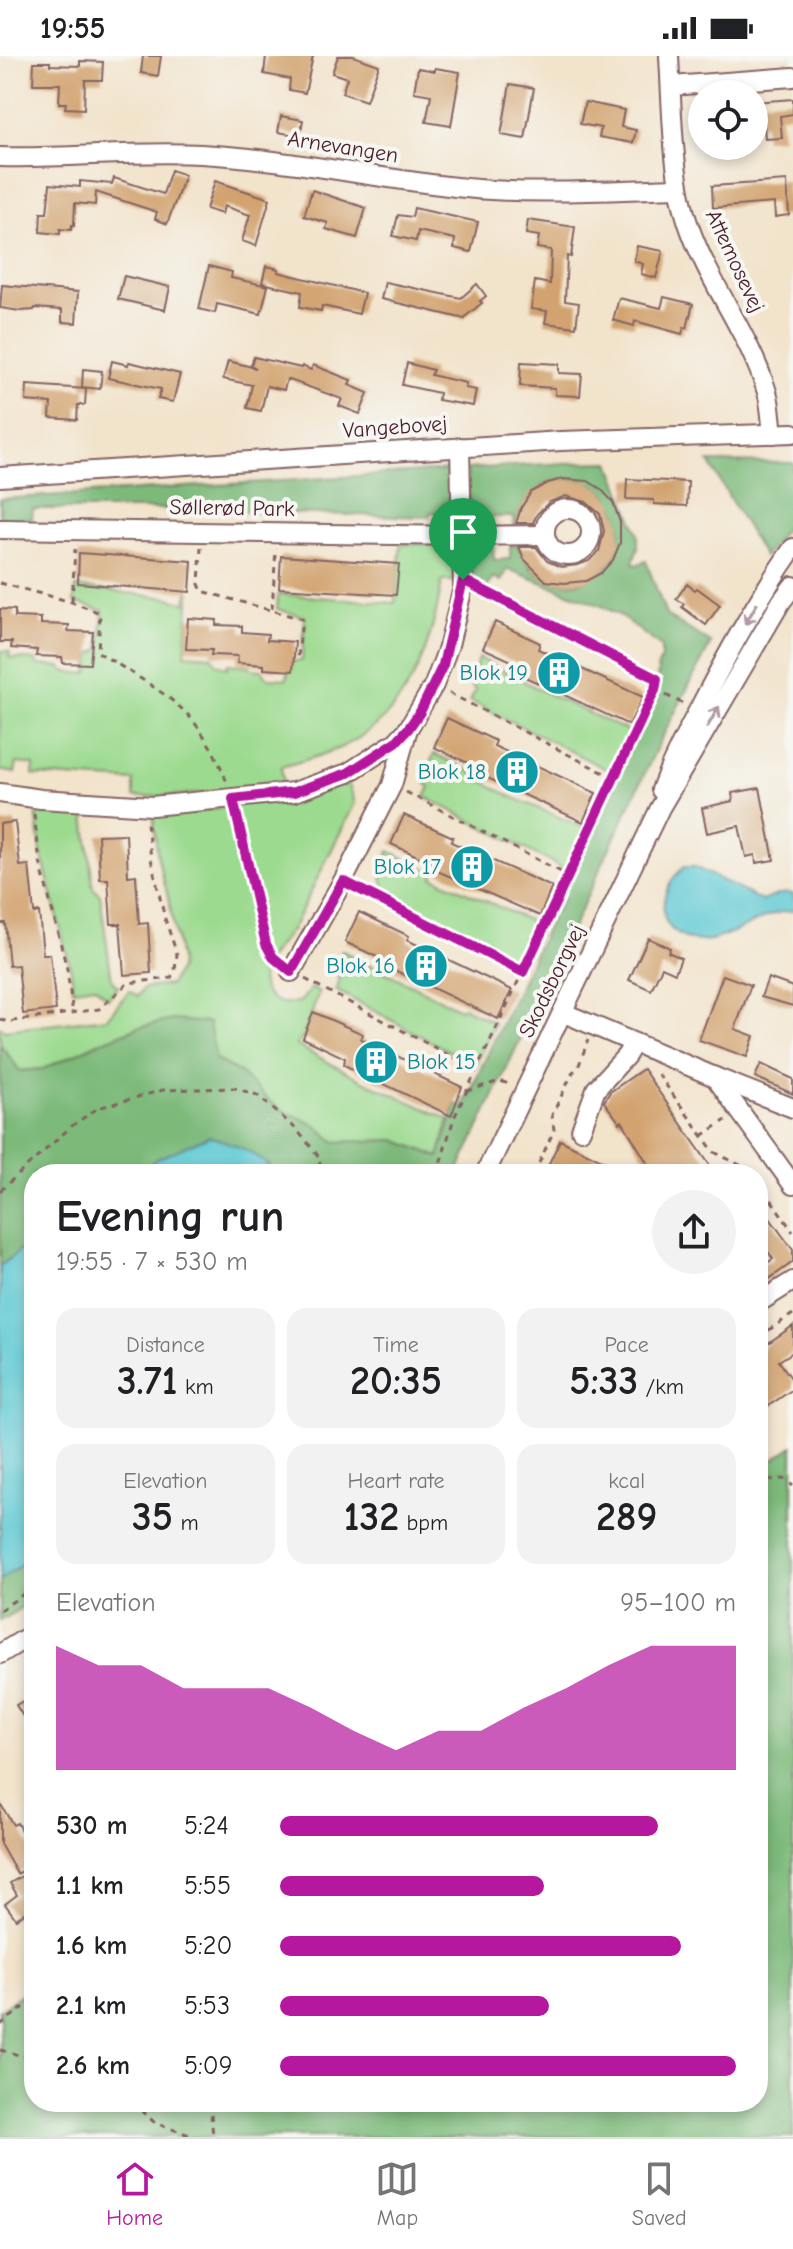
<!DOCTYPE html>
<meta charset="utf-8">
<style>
body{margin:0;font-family:"Comic Neue",sans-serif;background:#f2f2f2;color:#202124;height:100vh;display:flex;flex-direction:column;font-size:30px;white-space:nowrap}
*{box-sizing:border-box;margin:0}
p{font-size:26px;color:#757577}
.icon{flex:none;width:44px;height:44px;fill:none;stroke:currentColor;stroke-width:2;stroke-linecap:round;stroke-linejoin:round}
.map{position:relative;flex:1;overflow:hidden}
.sheet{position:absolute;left:24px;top:1108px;width:744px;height:948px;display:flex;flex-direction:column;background:#fff;border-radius:32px;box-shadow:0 4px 12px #0003}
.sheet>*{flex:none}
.fabs{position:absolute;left:688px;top:24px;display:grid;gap:16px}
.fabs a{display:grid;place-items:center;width:80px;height:80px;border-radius:50%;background:#fff;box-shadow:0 4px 12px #0003;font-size:40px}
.pin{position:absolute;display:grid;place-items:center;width:68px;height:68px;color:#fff;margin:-82px -34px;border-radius:50% 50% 50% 0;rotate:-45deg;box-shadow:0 0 8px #0007}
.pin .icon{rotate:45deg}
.round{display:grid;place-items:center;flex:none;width:84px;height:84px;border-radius:42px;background:#f2f2f2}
.headline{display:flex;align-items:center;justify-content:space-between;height:136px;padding:0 32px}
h1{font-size:44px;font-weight:600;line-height:60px}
.figures{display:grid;grid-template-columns:repeat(3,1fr);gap:12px;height:136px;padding:8px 32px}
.figures div{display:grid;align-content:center;border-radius:20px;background:#f2f2f2;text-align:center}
.figures b{font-size:40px;font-weight:600}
.figures small{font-size:22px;font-weight:400}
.figures p{font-size:22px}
.chart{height:224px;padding:16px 32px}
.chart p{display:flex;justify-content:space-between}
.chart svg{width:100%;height:144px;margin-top:8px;fill:#b5179e;opacity:.7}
ul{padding:0 32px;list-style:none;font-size:26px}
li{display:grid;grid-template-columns:128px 96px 1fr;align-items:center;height:60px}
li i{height:20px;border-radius:10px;background:#b5179e}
.status{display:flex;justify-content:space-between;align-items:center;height:56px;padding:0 40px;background:#fff;direction:ltr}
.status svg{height:22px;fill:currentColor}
.tabs{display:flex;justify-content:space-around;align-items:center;height:112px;border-top:2px solid #e0e0e0;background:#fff;font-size:22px;color:#757577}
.tabs a{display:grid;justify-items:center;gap:4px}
.tabs .on{color:#b5179e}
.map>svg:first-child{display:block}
</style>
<div class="status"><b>19:55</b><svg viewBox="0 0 49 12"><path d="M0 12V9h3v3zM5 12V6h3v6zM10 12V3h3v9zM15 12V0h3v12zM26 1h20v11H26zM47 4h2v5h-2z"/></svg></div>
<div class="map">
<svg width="793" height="2081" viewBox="0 0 793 2081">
<rect width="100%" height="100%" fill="#f6f6f2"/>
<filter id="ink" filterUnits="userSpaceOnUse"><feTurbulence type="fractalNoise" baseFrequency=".0125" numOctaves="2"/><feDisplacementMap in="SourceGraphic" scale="16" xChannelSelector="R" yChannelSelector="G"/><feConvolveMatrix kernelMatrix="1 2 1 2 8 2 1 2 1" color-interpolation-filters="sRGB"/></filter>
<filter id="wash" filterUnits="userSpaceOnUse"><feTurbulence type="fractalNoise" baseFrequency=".006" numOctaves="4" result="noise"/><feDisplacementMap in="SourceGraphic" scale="32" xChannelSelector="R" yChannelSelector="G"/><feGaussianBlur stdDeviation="1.8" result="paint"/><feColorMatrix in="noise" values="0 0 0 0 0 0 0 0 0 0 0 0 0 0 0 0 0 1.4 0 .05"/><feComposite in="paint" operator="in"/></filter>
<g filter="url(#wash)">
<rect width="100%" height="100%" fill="#f2e3cb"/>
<g fill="#9cda8f" stroke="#737c5d" stroke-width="2">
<path d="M 401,488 C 415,489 450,484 456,502 C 457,507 456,516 456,521 L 452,525 L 442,525 C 432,590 409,658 346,689 C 325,699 303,705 281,711 L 283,726 C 234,735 185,740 134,741 L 134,725 L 33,719 L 34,709 L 17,707 L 15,717 L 0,714 L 0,595 L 10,596 L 9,602 L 36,604 L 37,609 L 61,611 L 64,615 L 85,618 L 89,616 L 91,598 L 100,594 L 103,555 L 74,546 L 76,531 L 169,542 L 186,547 L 188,536 L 190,536 L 185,598 L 211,600 L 217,608 L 227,612 L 228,608 L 250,610 L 251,613 L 262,614 L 268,622 L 287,623 L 288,615 L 294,605 L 302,605 L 305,561 L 277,553 L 278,538 L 395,547 Z"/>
<polygon points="479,602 552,640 632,677 612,716 470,645 476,634 472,631 472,618"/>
<polygon points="434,698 473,716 479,720 478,722 512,741 587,773 568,815 425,741 430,731 426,728 427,715"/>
<path d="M 347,723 L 355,747 L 292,873 C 281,889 244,921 271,942 C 280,949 291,948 301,945 L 311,932 L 319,936 L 303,982 L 296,989 L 361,1024 L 449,1063 L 439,1101 L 395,1084 L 335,1086 L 314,1068 L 289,1058 L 269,1045 L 239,1016 L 216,1004 L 103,985 L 43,1013 L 20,1015 L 0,988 L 0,971 L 5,974 L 107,962 L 129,935 L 138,940 L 144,932 L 170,929 L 179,913 L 180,904 L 168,840 L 158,803 L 153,758 L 188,757 L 235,750 Z"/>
<polygon points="36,754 85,758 93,832 100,839 112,925 118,931 108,942 95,930 73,933 71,914 41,796"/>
<polygon points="389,795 434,817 433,821 541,870 521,912 381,838 384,829 382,820"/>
<polygon points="342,895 460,953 463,951 495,967 475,1009 335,934 338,930 339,900"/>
</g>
<g fill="#7dba7a" stroke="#646c52" stroke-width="2">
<path d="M 610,406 L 638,478 L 638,491 L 633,507 L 636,509 L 646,505 L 666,559 L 711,587 L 657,691 L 457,1118 L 274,1118 L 268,1108 L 180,1094 L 157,1103 L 136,1118 L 34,1118 L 34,1184 L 0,1210 L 0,988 L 20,1015 L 43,1013 L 103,985 L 138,971 L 173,964 L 209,967 L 216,1004 L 239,1016 L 269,1045 L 289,1058 L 314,1068 L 335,1086 L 395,1084 L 439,1101 L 456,1048 L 462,1051 L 468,1040 L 555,854 L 557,854 L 563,842 L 561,841 L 661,624 L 657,621 L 659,615 L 657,613 L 661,602 L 661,591 L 621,560 L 602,550 L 508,513 L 501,525 L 493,521 L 487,532 L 473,524 C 471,507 472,491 493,489 L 494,504 L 510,503 L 510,489 L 518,489 C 529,516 544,529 574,527 C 580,526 585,526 591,522 C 608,514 620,499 620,479 C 621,408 528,403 515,471 L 513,471 L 513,461 L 492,461 L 492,475 L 479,473 L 471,464 L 467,413 L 567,407 Z"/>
<polygon points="709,406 793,407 793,463 764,501"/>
<polygon points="451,414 453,462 449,468 437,475 438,457 430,456 429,461 209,455 209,449 179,448 178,453 33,453 32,463 0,462 0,443"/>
<polygon points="793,1390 793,2081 0,2081 0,1954 34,1929 34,2046 758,2046 758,1415"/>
<polygon points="34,1499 34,1544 0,1565 0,1524"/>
</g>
<g fill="#5dc9d3" stroke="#54747f" stroke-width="2">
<path d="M 684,811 L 695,811 L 762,845 C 772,841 782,835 793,838 L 793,855 C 754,854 712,905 675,876 C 661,865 662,852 666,837 C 669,825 675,820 684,811 Z"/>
<path d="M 209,1080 C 232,1088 261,1096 274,1118 L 136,1118 L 157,1103 Z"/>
<polygon points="34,1184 34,1499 0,1524 0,1210"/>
</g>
<g id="blocks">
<g fill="#d2a36f">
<polygon points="143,0 161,0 158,20 141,17"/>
<polygon points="266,0 313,0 305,37 289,34 290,23 264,18"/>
<polygon points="338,0 353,0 379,9 366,45 342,37 347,22 332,17"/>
<polygon points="80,5 103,6 102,24 85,24 84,53 65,52 66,47 59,47 60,28 33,28 34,6 50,6 50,9 80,10"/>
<polygon points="418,12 435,15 435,12 460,16 451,70 426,66 431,39 414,36"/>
<polygon points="510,28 534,32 525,83 501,79"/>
<polygon points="793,43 793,58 780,60 782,82 765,83 764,68 754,69 754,46"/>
<polygon points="585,46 624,54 621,71 636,74 633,87 599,81 601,72 580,68"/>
<polygon points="281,60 303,64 300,80 278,76"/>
<polygon points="171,114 185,119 167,168 155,163 157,156 96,136 95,149 75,147 74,170 72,169 71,174 60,173 60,178 40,176 41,157 47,157 50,128 80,131 80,125 112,128 114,122 163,138"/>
<polygon points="215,125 270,143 256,190 242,185 250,159 224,150 222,158 206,153"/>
<polygon points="787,125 789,159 775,161 774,147 713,152 712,130"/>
<polygon points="312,134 366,152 357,182 326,173 328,167 304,160"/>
<polygon points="414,152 478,166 471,196 454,192 455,183 418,175 416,185 393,180 398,159 412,161"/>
<polygon points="528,164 575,171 571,201 567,200 565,245 579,247 576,271 545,267 547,255 531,253 535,225 550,228 551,194 537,192 539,180 526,178"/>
<polygon points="637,190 663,195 656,222 641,218 643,208 634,205"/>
<polygon points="209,210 232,216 231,222 268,230 261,258 217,248 215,257 199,253"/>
<polygon points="266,210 279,213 278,216 364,237 359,258 322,250 321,255 300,251 302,236 262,227"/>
<polygon points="124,220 170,231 165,254 118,243"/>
<polygon points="385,226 461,242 477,228 486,240 480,245 482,247 466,260 465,263 381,243"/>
<polygon points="2,229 78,236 76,267 62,266 62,254 35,252 34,254 20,255 0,252"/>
<polygon points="664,241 693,248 687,272 684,271 682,278 635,265 634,270 613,264 619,242 661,252"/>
<polygon points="254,301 301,312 302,310 311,314 313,309 351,324 349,329 368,337 360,358 339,350 342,343 287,323 284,334 267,330 261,355 247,352 252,329 223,323 228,305 256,312 251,309"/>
<polygon points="112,305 128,309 129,306 180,318 173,346 158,343 161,333 108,322"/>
<polygon points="521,306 559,308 559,317 582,318 580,340 555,339 555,332 520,330"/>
<polygon points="407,307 433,314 431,319 466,327 465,332 476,334 473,350 438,344 439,337 402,329"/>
<polygon points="83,313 102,315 100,333 82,331"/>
<polygon points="27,329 86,333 85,349 78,349 77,364 50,362 51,347 26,345"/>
<polygon points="562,423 588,425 601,433 613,446 620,466 620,487 613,504 601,517 586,525 564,527 546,525 524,503 519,491 536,491 547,505 561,511 578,509 589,505 599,495 604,475 600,458 586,446 566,440 549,446 537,458 533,467 516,467 521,452 531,436 548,427"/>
<polygon points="627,423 688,426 687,450 654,448 654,444 626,443"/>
<polygon points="79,497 192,505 190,536 78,527"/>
<polygon points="281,500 399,508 396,539 279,532"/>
<polygon points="687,528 695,534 697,532 720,549 706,569 682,551 684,548 676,543"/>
<polygon points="0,553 15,554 15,561 41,562 41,568 69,569 68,575 93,576 90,608 63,607 62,601 36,600 37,594 11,592 12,586 0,586"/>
<polygon points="188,562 217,564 216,569 242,570 242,576 268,578 267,584 295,586 293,615 264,613 264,609 237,607 238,600 211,599 212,594 186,593"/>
<polygon points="495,566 540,587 538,593 643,641 629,669 525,621 529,613 483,592"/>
<polygon points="447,662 496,685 494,690 596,737 583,766 481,719 483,714 434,691"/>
<polygon points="760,732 774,804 756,807 755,799 746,801 739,770 707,777 702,752 733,745 732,737"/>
<polygon points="404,759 453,781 451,786 552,831 540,860 435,814 437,809 391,788"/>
<polygon points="15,766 20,810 29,809 34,857 39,856 43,898 50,898 56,954 23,958 18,909 9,910 5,867 0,867 0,768"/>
<polygon points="126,778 128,820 136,819 139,868 148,867 151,917 124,919 120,868 111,868 108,823 100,823 98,779"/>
<polygon points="359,856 409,880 407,884 512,934 498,963 390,912 392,908 345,886"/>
<polygon points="648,882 670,892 668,896 681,902 675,917 662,911 651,934 629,924"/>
<polygon points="723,919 751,929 735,973 754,980 747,1001 699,984"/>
<polygon points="768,922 793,931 793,950 761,941"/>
<polygon points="313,956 363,978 361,983 462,1031 451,1060 344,1009 345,1002 303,982"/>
<polygon points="761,1008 793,1023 793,1038 755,1021"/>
<polygon points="643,1013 716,1118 654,1118 622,1065 620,1067 604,1046 610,1036"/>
<polygon points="560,1084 606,1106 601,1118 544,1118"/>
<polygon points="758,1146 793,1194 793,1206 758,1231 758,1213 773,1203 758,1180"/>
<polygon points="793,1270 793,1296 779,1305 793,1325 793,1333 758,1357 758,1294"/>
<polygon points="34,1639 34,1678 16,1649"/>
<polygon points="0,1747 13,1769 17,1767 34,1798 34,1809 17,1818 0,1788"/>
<polygon points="29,1816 34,1824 34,1850 16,1863 5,1848 17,1839 10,1827"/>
</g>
</g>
</g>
<g filter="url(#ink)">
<use href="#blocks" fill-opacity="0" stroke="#856463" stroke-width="2"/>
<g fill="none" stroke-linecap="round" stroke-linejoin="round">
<g stroke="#856463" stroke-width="22">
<g id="minor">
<path d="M 669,0 C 672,51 672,122 689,170 C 709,228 749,277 767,336 C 771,349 771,364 773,378"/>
<polyline points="671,30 793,21"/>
<path d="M 0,101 C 67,103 134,94 201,98 C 290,103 377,123 466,132 C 536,139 609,134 679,132"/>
<polyline points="0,421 561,385 793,377"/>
<circle cx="568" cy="476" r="23"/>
<polyline points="0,473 462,480 545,479"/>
<path d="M 661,734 C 671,705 686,678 700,651 C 728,596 758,542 793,492"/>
<polyline points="0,737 41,743 152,750 294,736 348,717 396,686 408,673 434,629 449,589 463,531 460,391"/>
<polyline points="291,916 343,825 392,729 407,676"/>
<polyline points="564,957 715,1021 793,1129"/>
<polyline points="715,1021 793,1052"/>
<polyline points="581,1074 596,1033 626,1000 634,987"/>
<polyline points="485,1118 660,752 781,546 793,530"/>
<polyline points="758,1247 793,1225"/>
<polyline points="0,1598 34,1577"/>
</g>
</g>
<g stroke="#856463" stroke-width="3" stroke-dasharray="6 6" stroke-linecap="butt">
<polyline points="201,491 199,528 202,535 302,563 298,602"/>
<path d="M 0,527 L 72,546 L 100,557 L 98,596 C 127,615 173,639 194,666 C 208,684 220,706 227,727"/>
<polyline points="72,545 75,493"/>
<polyline points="272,553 276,493"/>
<polyline points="655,634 684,648"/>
<polyline points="449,637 612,721"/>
<polyline points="406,736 567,819"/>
<path d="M 236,757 C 243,789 256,888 279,906"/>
<polyline points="34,758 40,806 67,913 73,958"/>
<polyline points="357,832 522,916"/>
<polyline points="305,923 477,1014"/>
<polyline points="0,963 7,966 99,953 128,927 171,922 175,914 177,898 165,863 151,803 147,766"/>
<polyline points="658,1018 714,1096 752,1115 754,1118"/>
<polyline points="467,1035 500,1025 509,1028"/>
<polyline points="702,1080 726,1064"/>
<polyline points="437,1118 454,1062 655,634 657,623 481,533"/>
<polyline points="534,1118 554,1074 552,1059 573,1016 578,1012 588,984"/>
<polyline points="758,1124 793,1176"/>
<polyline points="0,1135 73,1069 98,1052 163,1034 235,1032 257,1039 296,1073 317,1098 323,1118"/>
<polyline points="758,1281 793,1258"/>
<polyline points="758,1431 768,1424 784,1423 793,1430"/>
<polyline points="0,1554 34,1531"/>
<polyline points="0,1969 34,1944"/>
<polyline points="0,1994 34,2003"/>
<polyline points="133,2046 155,2067 195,2081"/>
<polyline points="210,2046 213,2081"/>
</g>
<use href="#minor" stroke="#fff" stroke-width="18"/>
</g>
<defs><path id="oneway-shaft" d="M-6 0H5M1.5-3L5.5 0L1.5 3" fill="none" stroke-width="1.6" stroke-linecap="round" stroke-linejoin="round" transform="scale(2)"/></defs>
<g stroke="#ae9aa0">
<use href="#oneway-shaft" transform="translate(751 558) rotate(120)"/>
<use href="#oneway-shaft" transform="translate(713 661) rotate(-60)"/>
</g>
</g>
<g fill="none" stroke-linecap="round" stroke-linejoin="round" filter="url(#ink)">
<g stroke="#fff" stroke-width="16">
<polygon id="route" points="463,524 657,623 655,634 523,916 343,825 291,916 273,901 266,888 233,743 294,736 348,717 396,686 408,673 420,656 443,609"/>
</g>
<use href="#route" stroke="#b5179e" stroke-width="10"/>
</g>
<defs>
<g id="building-disc" transform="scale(2.3)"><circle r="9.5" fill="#0f9aa8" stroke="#f6f6f2"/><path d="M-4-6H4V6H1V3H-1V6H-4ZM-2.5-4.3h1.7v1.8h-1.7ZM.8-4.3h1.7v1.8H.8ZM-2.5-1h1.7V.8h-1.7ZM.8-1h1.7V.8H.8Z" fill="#fff"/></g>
</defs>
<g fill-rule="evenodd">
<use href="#building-disc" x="559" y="617"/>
<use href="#building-disc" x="517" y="716"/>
<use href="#building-disc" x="472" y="811"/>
<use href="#building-disc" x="426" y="910"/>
<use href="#building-disc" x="376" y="1006"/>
</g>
<g text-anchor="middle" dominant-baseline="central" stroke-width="8" stroke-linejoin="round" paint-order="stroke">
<g font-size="22" fill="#4a1f2b" stroke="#f6f6f2">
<text transform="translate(343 91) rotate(9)">Arnevangen</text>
<text transform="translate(735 205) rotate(65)">Attemosevej</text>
<text transform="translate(395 371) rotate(-4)">Vangebovej</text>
<text transform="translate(232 452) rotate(1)">Søllerød Park</text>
<text transform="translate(552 925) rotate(-64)">Skodsborgvej</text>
</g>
<g font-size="22" fill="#0d838f" stroke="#f6f6f2" text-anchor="end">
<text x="528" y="617">Blok 19</text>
<text x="486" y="716">Blok 18</text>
<text x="441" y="811">Blok 17</text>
<text x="395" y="910">Blok 16</text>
<text x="407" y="1006" text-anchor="start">Blok 15</text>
</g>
</g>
</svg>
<div class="fabs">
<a><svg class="icon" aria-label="locate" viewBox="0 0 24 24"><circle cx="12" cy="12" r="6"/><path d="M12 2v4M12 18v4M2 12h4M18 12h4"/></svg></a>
</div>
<div class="pin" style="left:463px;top:524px;background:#1e9e55"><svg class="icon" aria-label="arrive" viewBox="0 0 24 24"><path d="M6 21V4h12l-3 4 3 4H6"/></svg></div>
<section class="sheet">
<div class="headline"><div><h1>Evening run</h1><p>19:55 · 7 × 530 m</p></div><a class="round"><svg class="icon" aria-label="share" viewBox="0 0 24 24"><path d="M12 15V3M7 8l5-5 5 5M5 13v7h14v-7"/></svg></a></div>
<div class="figures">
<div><p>Distance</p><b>3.71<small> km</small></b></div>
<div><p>Time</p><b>20:35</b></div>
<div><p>Pace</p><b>5:33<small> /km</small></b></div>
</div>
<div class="figures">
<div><p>Elevation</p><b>35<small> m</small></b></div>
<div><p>Heart rate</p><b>132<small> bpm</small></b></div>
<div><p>kcal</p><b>289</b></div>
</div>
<div class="chart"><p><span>Elevation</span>95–100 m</p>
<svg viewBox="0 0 160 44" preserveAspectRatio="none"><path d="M0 44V6L10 12L20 12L30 19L40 19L50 19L60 25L70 32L80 38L90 32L100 32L110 25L120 19L130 12L140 6L150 6L160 6V44z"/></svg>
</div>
<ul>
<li><b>530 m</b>5:24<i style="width:83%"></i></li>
<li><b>1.1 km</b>5:55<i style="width:58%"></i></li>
<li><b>1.6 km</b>5:20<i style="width:88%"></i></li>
<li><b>2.1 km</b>5:53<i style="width:59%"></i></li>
<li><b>2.6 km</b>5:09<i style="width:100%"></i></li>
</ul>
</section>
</div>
<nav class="tabs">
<a class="on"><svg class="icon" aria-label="home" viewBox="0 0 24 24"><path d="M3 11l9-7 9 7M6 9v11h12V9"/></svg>Home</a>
<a><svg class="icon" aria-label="map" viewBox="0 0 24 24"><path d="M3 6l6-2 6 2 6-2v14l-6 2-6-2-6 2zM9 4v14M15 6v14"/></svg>Map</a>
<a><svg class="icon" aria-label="saved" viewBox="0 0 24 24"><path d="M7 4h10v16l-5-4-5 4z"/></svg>Saved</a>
</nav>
